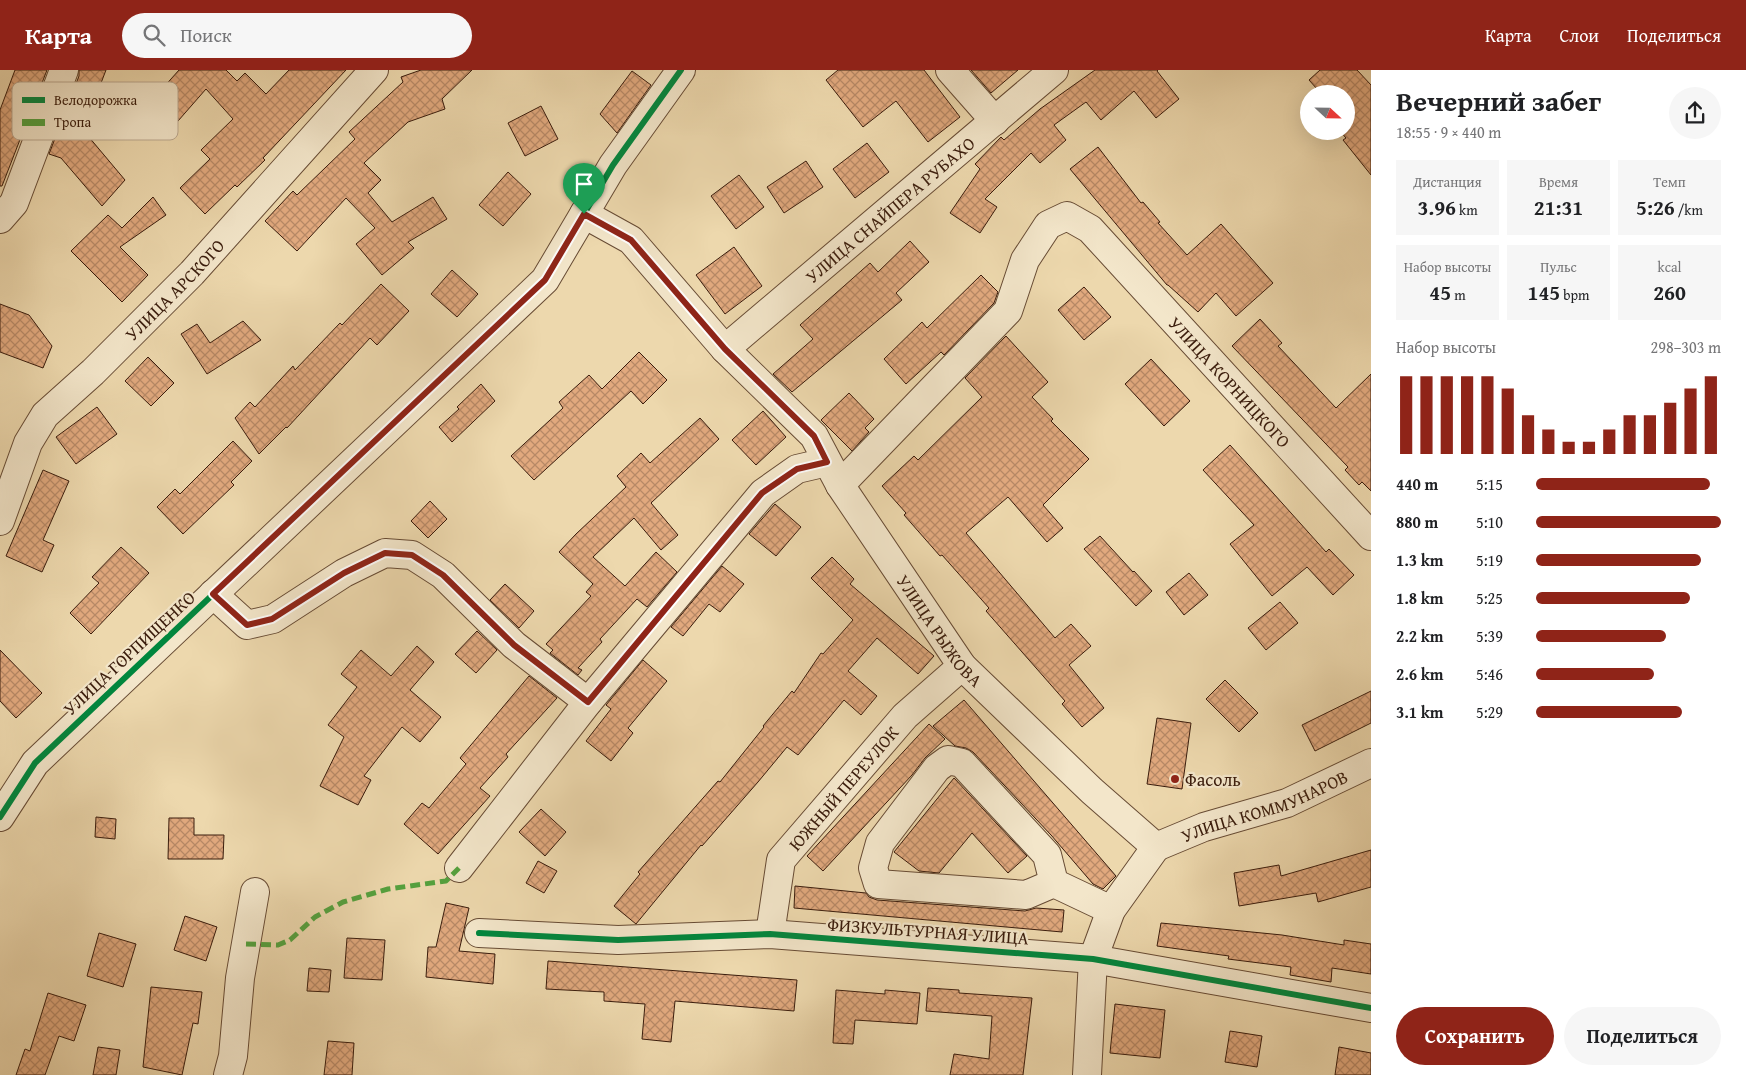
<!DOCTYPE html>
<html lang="ru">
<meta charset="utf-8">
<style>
body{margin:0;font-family:"Gentium Book Plus",serif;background:#f6f6f6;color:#202124;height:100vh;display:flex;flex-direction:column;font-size:19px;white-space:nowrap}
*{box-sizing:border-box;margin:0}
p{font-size:16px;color:#757577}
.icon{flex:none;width:28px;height:28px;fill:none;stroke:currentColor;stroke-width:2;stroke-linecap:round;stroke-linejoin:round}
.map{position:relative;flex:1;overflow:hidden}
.details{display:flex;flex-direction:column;background:#fff;width:375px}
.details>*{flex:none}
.needle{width:32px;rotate:112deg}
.tools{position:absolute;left:1300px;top:15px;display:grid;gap:10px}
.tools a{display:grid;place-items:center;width:55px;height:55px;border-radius:50%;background:#fff;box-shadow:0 5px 20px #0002;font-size:25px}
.pin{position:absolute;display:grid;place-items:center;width:42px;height:42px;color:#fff;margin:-51px -21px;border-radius:50% 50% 50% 0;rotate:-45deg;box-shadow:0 0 5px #0007}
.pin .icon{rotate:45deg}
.round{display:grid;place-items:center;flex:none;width:52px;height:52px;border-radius:26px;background:#f6f6f6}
.headline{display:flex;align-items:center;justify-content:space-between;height:85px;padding:0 25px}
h1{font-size:28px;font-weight:600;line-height:38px}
.metrics{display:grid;grid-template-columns:repeat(3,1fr);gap:8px;height:85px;padding:5px 25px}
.metrics div{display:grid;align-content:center;border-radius:0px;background:#f6f6f6;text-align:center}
.metrics b{font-size:21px;font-weight:600}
.metrics small{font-size:14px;font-weight:400}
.metrics p{font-size:14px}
.chart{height:140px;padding:10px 25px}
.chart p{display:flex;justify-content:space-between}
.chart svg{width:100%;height:90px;margin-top:5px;stroke:#8f2418;stroke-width:6}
.primary-button{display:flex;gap:10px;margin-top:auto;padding:10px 25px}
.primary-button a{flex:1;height:58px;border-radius:30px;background:#8f2418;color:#fff;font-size:20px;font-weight:600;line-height:58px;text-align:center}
.primary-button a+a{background:#f6f6f6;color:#202124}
ul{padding:0 25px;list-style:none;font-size:16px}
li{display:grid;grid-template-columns:80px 60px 1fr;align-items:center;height:38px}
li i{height:12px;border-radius:6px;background:#8f2418}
header{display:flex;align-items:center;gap:30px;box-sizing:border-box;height:70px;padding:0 25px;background:#8f2418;color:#fff}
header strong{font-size:24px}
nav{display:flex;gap:28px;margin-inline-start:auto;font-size:18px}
.search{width:350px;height:45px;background:#f6f6f6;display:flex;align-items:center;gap:12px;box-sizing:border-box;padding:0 18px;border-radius:28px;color:#757577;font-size:19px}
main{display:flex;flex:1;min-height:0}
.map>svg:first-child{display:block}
</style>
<header>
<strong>Карта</strong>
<div class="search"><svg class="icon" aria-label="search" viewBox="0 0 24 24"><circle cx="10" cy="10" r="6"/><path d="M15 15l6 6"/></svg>Поиск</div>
<nav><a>Карта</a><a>Слои</a><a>Поделиться</a></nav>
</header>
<main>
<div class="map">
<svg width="1371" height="1005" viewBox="0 0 1371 1005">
<defs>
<pattern id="building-cross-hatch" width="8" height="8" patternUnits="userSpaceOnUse" patternTransform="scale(1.25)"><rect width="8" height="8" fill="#e1a97e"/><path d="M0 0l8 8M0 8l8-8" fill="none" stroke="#b78966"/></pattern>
</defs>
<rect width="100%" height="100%" fill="#edd8ad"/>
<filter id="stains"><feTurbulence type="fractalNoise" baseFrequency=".004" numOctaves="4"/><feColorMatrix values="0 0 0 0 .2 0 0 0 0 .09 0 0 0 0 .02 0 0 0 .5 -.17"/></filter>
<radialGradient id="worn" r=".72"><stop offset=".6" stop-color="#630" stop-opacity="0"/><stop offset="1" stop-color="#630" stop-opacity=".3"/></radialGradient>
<g fill="url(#building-cross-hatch)" stroke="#3a1c0c">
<polygon points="15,0 47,0 2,116 0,116 0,40"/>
<polygon points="79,0 106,0 83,60 125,110 102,136 61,88 49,84 79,6"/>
<polygon points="179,0 226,0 237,11 245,3 266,24 289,0 346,0 263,88 265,90 237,117 235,115 205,144 180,118 210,89 201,80 233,49 206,19 171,59 146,37"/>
<polygon points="421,0 472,0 442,29 445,39 408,52 364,93 381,110 368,123 392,152 433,127 447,149 408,172 414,178 382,205 356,174 375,158 346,128 297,181 265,151 293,121 297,125 355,69 349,62 403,12 401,7"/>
<polygon points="838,0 924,0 960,47 928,72 896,31 863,57 826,10"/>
<polygon points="971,0 1018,0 991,23"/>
<polygon points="1095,0 1158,0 1157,1 1179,29 1156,48 1134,21 1101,50 1086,32 1054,55 1066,70 1040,93 1031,83 985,129 997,137 980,163 950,143 980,99 975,94 1001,67 1004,70 1040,39"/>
<polygon points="1320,0 1357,0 1371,15 1371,105 1343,70 1346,68 1340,61 1346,61 1346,24 1312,24 1317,19 1309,10"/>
<polygon points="632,1 651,15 617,63 600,44"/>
<polygon points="541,36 558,69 525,86 508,53"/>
<polygon points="867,73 889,102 855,128 833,99"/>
<polygon points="1098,77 1141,133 1143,132 1160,152 1158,153 1187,185 1221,154 1273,213 1236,246 1216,223 1198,242 1168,215 1167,215 1070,99"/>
<polygon points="806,91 823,117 784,143 767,117"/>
<polygon points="508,102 531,124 503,156 479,135"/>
<polygon points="739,105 764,137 736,159 711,126"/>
<polygon points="153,127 166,145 120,177 148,205 122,232 71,181 108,145 122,158"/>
<polygon points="910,171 929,192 896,223 902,230 792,322 773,304 813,269 800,255 870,193 878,202"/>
<polygon points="734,177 762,216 725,244 696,205"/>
<polygon points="452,200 478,224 457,247 431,224"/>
<polygon points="981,205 998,222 994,233 944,285 941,282 906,314 884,289 922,252 927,258"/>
<polygon points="381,214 409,241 377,275 370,268 287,358 286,357 259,384 235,348 250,332 255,337 293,296 295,300 340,253 342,255"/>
<polygon points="1084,217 1111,247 1084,270 1058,240"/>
<polygon points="0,234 29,245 52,276 43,298 0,282"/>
<polygon points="1260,249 1282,273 1278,276 1336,338 1371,304 1371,421 1362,412 1359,415 1345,400 1348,397 1232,276"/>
<polygon points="243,251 261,270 207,304 181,264 197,254 210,273"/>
<polygon points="1006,266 1048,312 1032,327 1053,349 1051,351 1089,389 1043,435 1063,458 1047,472 1008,427 966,463 1055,568 1071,554 1091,576 1069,595 1104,638 1082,657 1062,634 1065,631 986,541 989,538 942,485 940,486 904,445 906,443 882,416 914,386 918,390 982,327 965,308"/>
<polygon points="639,282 667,310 643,334 631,321 534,410 511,386 563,338 559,332 589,305 602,319"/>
<polygon points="148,287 174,313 151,336 125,311"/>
<polygon points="1151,289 1190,331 1164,356 1125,314"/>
<polygon points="481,314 495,331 452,372 439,357 459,339 457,337"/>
<polygon points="849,323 874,349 865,358 869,362 852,381 821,350"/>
<polygon points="97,337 117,364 76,394 56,367"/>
<polygon points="763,341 786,367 756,395 732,370"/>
<polygon points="700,348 719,369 651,433 678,465 661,480 634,448 593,487 625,516 656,482 677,502 647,537 637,529 600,569 602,572 578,598 582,600 578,605 550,583 553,580 546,574 591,526 586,522 593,514 559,482 576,464 626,417 617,406 641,383 650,393"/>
<polygon points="233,371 252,391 231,412 234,415 183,464 157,437 175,419 180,424"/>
<polygon points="1230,375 1326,482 1329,479 1354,505 1333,525 1307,497 1272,526 1230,474 1254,455 1203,400"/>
<polygon points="43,400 69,411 43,470 54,475 42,502 6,486"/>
<polygon points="430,431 447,449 428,468 411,451"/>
<polygon points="775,434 801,457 776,486 749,464"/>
<polygon points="1100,466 1133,502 1134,501 1152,521 1136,536 1084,479"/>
<polygon points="121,477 149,503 91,564 70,543 99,513 92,507"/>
<polygon points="832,487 854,509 850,514 934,586 918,604 877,568 848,601 877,626 861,645 844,630 798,685 787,677 758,712 702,776 701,775 636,854 614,836 640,804 638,802 718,711 720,712 764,657 763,656 792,621 794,623 821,583 823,584 853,550 811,508"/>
<polygon points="722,496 744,514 720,542 709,534 683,566 671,557"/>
<polygon points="1189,503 1208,525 1184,545 1166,522"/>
<polygon points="505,514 534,541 519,558 490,530"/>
<polygon points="1280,532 1298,553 1266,580 1248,558"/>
<polygon points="477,561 497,580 476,603 455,584"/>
<polygon points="417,576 434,592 410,620 441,647 420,672 402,657 364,706 371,710 358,735 320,716 344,667 328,655 357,617 341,604 361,580 391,606"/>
<polygon points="0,580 42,623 16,648 0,631"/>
<polygon points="643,590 667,611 628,658 633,663 611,691 586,671 611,639 606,635"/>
<polygon points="529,606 557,628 506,684 508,687 480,718 490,726 438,784 404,754 422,733 429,738 466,694 460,688"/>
<polygon points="1225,610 1258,643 1239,662 1206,629"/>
<polygon points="1371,621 1371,653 1315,681 1302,655"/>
<polygon points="964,630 1116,806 1103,819 1093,814 1051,765 973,682 966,678 955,676 933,656"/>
<polygon points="1157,648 1191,653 1182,719 1147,714"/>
<polygon points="929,654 945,669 925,688 912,705 823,801 807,786"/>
<polygon points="954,708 1027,786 1008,803 972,763 939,803 919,801 894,782"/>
<polygon points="541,739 566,762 545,786 519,762"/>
<polygon points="96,747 116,749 115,769 95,767"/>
<polygon points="169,748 194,748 194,765 224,765 223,789 168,789"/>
<polygon points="1371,780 1371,817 1318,832 1316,823 1239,836 1234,803 1279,795 1281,806"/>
<polygon points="538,791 557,801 544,823 526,813"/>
<polygon points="795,816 866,823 869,827 877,830 1025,841 1036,838 1064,840 1062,862 794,838"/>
<polygon points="446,833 469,838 459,881 495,884 493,914 426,907 428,877 436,877"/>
<polygon points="185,846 217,857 206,891 174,880"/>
<polygon points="1161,853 1282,865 1344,875 1344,870 1371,874 1371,904 1332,898 1331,912 1290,905 1291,897 1228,889 1229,886 1157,876"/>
<polygon points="99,863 136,874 123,917 87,906"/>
<polygon points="347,868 385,870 382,910 344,908"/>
<polygon points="548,891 797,910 794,941 675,931 671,972 642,969 645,934 604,931 604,922 546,919"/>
<polygon points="309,898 331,900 329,922 307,921"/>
<polygon points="151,917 202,922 198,954 193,953 182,1005 143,997"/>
<polygon points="928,918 959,920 959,923 1032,928 1023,1005 950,1005 954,984 989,989 992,946 926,941"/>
<polygon points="836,920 885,924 885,920 920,923 917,954 855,950 853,974 833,973"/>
<polygon points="48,923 86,935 74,971 59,966 45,1005 16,1005 25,979 30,981"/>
<polygon points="1115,934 1165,940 1160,988 1110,983"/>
<polygon points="1230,961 1262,966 1257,997 1225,992"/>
<polygon points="328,971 354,973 352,1005 324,1005"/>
<polygon points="98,977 120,980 116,1005 93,1005"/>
<polygon points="1339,977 1371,983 1371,1005 1335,1005"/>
</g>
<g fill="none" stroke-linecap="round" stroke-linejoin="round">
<g stroke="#674b34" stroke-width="30">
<g id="minor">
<polyline points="950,0 995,51"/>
<path id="s1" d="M 584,144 L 631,170 L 725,279 L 814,366 L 840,415 L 962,596 L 1092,721 L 1156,777"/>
<polyline points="0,149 14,133 64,0"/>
<path id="s2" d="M 725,279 L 1054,0"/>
<path id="s3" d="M 840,415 L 1008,241 L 1025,190 L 1048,155 L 1067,146 L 1090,159 L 1371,466"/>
<path id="s4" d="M 0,451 L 28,373 L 45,345 L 93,302 L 192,203 L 374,0"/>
<polyline points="213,524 247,555 273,549 344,503 385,483 412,485 443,505 514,575 588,632"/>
<polyline points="0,747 35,693 545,210 613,95 681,0"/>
<path id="s5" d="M 1156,777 L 1204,757 L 1287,733 L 1371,693"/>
<polyline points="459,798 588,632 763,423 797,399 827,392"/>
<polyline points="1054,813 1047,785 962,693 948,690 937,698 880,773 873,798 878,814 1026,825 1054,813 1111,840"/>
<polyline points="479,863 618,870 770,864 1093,889 1371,938"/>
<path id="s6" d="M 770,864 L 781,790 L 905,646 L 962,596"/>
<polyline points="228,1005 233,986 240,908 255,822"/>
<polyline points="1087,1005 1093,889 1111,840 1156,777"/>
</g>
</g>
<use href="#minor" stroke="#f3e6ca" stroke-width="28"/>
<polyline stroke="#54a13e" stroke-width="5" stroke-dasharray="10 5" stroke-linecap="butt" points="246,874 278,875 290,870 315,847 343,832 388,819 446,811 459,798"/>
<g stroke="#f3e6ca" stroke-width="9">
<g id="cycleway">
<polyline points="0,747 35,693 545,210 613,95 681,0"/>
<polyline points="479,863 618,870 770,864 1093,889 1371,938"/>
</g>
</g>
<use href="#cycleway" stroke="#00873e" stroke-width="6"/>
</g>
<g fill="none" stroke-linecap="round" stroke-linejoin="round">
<g stroke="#fff" stroke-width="10">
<polygon id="route" points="584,144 631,170 725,279 814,366 827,392 797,399 762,423 588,632 514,575 443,505 412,485 385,483 344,503 272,549 247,555 213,524 545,210"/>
</g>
<use href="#route" stroke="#8f2418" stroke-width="6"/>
</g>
<circle fill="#8f2418" stroke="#f3e6ca" stroke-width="2" cx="1175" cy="709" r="5"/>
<g text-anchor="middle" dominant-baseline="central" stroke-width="4.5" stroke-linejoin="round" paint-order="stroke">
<g font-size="18" fill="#3a1c0c" stroke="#f3e6ca">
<text stroke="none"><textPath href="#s2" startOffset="216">УЛИЦА СНАЙПЕРА РУБАХО</textPath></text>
<text stroke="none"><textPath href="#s4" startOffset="296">УЛИЦА АРСКОГО</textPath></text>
<text stroke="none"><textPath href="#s3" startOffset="592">УЛИЦА КОРНИЦКОГО</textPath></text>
<text stroke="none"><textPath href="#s1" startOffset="554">УЛИЦА РЫЖОВА</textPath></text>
<text transform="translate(129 583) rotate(-43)">УЛИЦА ГОРПИЩЕНКО</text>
<text stroke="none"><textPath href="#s6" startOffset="170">ЮЖНЫЙ ПЕРЕУЛОК</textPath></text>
<text stroke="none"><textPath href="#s5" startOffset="116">УЛИЦА КОММУНАРОВ</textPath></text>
<text transform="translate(928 861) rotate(4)">ФИЗКУЛЬТУРНАЯ УЛИЦА</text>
</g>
<g font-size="18" fill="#3a1c0c" stroke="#f3e6ca" text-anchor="start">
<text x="1185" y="709">Фасоль</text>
</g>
</g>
<rect x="12" y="12" width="166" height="58" rx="8" fill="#f3e6ca" stroke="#bca991" stroke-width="1"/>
<rect x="22" y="27" width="23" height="6" fill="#00873e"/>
<rect x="22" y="49" width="23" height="7" fill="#54a13e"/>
<g font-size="14" fill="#3a1c0c">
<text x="54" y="35">Велодорожка</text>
<text x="54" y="57">Тропа</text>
</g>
<rect width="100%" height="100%" filter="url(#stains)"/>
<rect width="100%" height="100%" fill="url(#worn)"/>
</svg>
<div class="tools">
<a><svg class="needle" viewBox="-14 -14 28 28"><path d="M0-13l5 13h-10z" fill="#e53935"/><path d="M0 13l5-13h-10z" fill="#757577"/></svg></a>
</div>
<div class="pin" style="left:584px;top:144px;background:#1e9e55"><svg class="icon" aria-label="arrive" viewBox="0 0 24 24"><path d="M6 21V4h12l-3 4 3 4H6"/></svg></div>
</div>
<section class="details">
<div class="headline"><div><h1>Вечерний забег</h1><p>18:55 · 9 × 440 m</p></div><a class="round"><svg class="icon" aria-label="share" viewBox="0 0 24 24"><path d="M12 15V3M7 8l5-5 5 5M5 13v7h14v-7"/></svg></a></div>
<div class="metrics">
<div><p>Дистанция</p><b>3.96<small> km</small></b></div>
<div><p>Время</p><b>21:31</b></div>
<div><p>Темп</p><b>5:26<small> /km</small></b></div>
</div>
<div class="metrics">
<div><p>Набор высоты</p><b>45<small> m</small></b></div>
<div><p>Пульс</p><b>145<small> bpm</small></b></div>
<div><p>kcal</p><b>260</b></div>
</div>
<div class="chart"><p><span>Набор высоты</span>298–303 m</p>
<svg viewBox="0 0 160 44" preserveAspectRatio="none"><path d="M5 44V6M15 44V6M25 44V6M35 44V6M45 44V6M55 44V12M65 44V25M75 44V32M85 44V38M95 44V38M105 44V32M115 44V25M125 44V25M135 44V19M145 44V12M155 44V6"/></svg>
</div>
<ul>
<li><b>440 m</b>5:15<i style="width:94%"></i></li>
<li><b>880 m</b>5:10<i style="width:100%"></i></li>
<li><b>1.3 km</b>5:19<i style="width:89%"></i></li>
<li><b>1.8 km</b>5:25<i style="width:83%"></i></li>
<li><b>2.2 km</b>5:39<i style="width:70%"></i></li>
<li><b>2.6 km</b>5:46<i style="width:64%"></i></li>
<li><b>3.1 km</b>5:29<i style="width:79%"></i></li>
</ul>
<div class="primary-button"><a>Сохранить</a><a>Поделиться</a></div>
</section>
</main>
